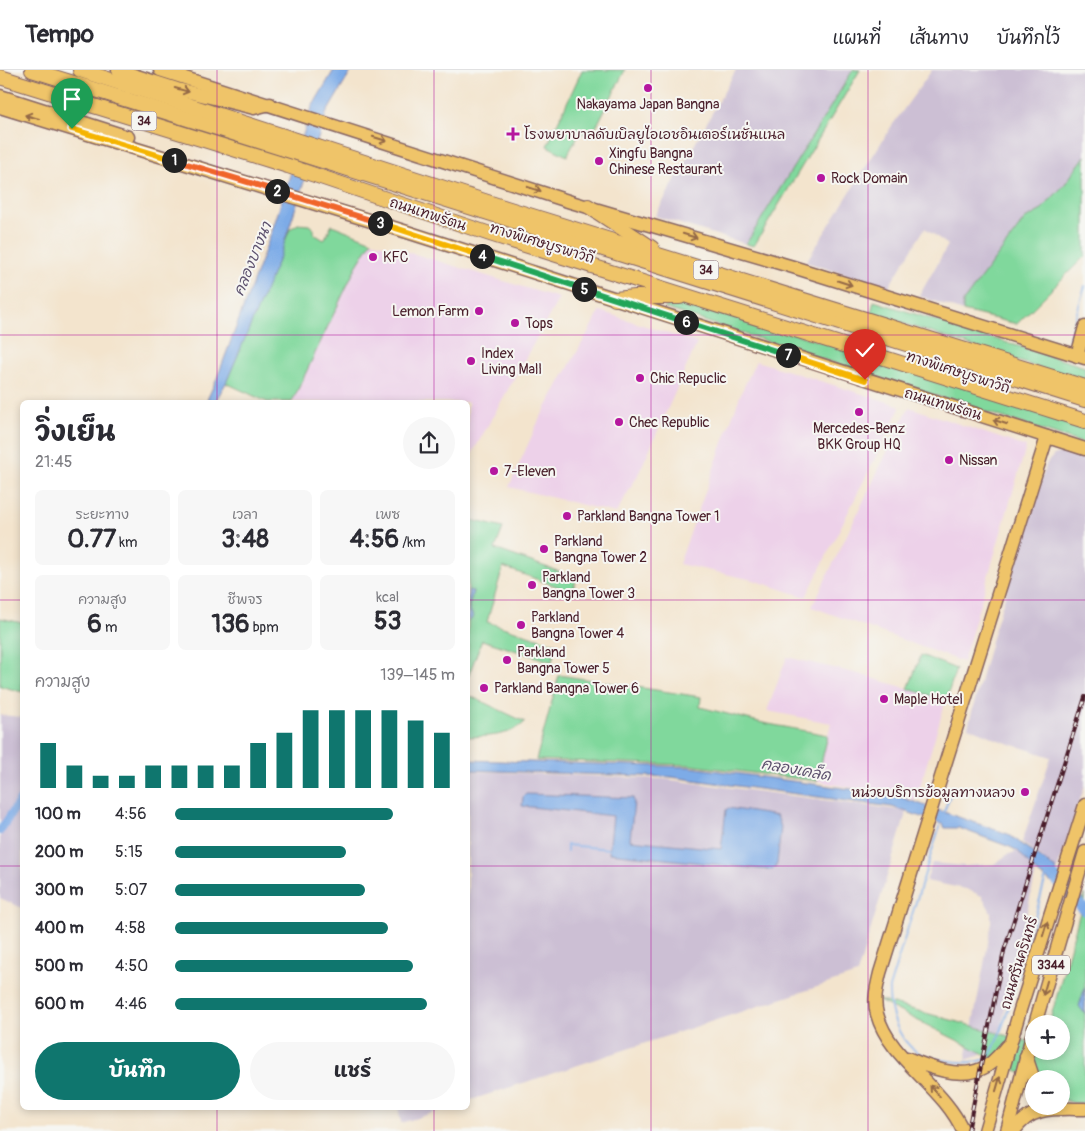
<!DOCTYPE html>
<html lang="th">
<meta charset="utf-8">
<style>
body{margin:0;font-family:Pangolin,"Playpen Sans Thai",sans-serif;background:#f7f7f7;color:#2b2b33;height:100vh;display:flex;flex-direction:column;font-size:19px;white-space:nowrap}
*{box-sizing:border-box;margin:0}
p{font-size:16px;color:#7c7c81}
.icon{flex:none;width:28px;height:28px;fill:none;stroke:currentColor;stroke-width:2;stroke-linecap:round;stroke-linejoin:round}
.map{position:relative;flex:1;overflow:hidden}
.sheet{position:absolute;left:20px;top:330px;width:450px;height:710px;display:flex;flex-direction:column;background:#fff;border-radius:8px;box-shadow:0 2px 8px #0003}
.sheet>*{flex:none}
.buttons{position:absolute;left:1025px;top:945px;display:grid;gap:10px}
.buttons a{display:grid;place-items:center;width:45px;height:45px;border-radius:50%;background:#fff;box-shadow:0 2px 8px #0003;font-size:25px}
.pin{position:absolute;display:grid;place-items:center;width:42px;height:42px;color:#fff;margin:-51px -21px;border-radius:50% 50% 50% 0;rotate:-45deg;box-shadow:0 0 5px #0007}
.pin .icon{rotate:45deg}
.km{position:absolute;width:25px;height:25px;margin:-12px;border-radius:50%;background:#222;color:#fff;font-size:14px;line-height:25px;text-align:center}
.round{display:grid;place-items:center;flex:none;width:52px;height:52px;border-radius:26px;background:#f7f7f7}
.summary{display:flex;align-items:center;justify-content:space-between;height:85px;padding:0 15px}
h1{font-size:28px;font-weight:700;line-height:38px}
.stats{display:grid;grid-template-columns:repeat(3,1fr);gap:8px;height:85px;padding:5px 15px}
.stats div{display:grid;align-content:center;border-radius:8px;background:#f7f7f7;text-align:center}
.stats b{font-size:25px;font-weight:700}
.stats small{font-size:14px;font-weight:400}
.stats p{font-size:14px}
.chart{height:140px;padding:10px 15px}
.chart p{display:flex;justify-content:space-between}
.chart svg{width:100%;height:90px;margin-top:5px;stroke:#0f766e;stroke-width:6}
.cta{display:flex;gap:10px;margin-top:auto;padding:10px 15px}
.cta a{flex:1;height:58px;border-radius:30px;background:#0f766e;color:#fff;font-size:20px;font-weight:700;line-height:58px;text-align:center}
.cta a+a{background:#f7f7f7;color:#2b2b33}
ul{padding:0 15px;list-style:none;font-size:16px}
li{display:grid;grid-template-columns:80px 60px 1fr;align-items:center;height:38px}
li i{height:12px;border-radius:6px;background:#0f766e}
header{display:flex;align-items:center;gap:30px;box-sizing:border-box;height:70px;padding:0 25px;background:#fff;border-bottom:1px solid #e1e1e2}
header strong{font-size:24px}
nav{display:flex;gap:28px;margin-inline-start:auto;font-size:18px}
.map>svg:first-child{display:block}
</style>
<header>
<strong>Tempo</strong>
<nav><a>แผนที่</a><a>เส้นทาง</a><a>บันทึกไว้</a></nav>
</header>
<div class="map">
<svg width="1085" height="1061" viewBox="0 0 1085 1061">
<rect width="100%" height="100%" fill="#f6f6f2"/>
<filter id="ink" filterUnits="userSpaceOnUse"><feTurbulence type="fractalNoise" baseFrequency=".02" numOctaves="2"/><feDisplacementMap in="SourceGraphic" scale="10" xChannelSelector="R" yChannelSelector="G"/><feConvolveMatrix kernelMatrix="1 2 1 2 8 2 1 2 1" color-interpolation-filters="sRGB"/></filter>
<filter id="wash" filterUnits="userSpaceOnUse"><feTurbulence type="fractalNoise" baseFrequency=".0096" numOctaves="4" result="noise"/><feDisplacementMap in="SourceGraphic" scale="20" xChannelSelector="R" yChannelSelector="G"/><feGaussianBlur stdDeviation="1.12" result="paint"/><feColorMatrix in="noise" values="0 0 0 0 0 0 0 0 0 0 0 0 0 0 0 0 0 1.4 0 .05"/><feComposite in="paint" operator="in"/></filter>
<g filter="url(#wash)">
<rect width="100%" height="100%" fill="#f3e4cd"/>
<g fill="#edd1e9">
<polygon points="372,171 559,228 468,391 468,332 292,332 356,197"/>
<polygon points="600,241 697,273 638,405 616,443 509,417 538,352"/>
<polygon points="756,291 898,335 900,338 806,527 753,510 679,494 741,323"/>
<polygon points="909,337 1026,377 963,592 812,537"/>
<polygon points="787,587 859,604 946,630 916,730 817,711 831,653 767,641"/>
</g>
<g fill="#ccbfd4">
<polygon points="736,0 853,0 746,174 655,146"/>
<polygon points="932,0 1085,0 1085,86 1065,114 1040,141 1025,149 964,232 963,241 919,226 948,175 925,158 888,218 806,192 891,57"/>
<polygon points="1061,383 1085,390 1085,715 1057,800 1022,772 1051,687 1001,671 968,657 991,571 1047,393 1054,385"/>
<polygon points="0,645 22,647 22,838 0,828"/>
<polygon points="468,701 664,709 907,741 857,904 468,1031"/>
<polygon points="1018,781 1036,802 1001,957 991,975 978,986 966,990 991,857 991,842 982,826 966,819 926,811 932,793 965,796 994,794 1007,785"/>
<polygon points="398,1038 448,1038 401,1053"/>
</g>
<g fill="#80d89c" stroke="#657c64">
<polygon points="582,0 625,0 591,67 580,62 567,86 547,76"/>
<polygon points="853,0 860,0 754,176 746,174"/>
<polygon points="1085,86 1085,186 1017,254 963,241 963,232 1025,149 1040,141 1065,114"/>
<polygon points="298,154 309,155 314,159 314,164 324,170 332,155 372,171 356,197 292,332 267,332 226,313 290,159"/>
<polygon points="678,230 689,231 1085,354 1085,374 664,238"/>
<polygon points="874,231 1085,297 1085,313 871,243"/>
<polygon points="468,449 503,458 495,479 577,508 572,522 503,497 487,552 556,574 552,592 482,570 468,607"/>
<polygon points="0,548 22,553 22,622 0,616"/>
<polygon points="921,585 956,599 946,630 908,619"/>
<polygon points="559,605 701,627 700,637 763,653 828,665 817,711 689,695 536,690"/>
<path d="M 468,625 L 525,652 C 509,667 488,666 468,667 Z"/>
<polygon points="1085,824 1085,1033 1074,1033 1061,1029 1061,1009 1034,1009 875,929 1034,973 1034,981 1061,981 1061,954 1049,954"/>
</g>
<g fill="#7dabe7" stroke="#646589">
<polygon points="334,0 352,0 326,44 280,186 226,313 215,332 206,332 217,308 272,161 312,37"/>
<polygon points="468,520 473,521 469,537 473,547 469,552"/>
<polygon points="468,690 690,697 894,725 1008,764 1057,800 1052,813 1036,802 1018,781 1010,777 959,758 945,758 943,754 892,737 671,707 468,700"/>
<polygon points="526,724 633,728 634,732 630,770 721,779 726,740 728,738 777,746 781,757 777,794 775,798 769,800 609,783 613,746 522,736 523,727"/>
<polygon points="1085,917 1085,944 1079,936"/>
</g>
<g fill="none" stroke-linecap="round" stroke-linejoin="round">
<g stroke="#7dabe7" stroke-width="2">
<polyline points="1069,269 1085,216"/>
<polyline points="943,745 951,722"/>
<path d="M 941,752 L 889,918 C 888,939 898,970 917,982 C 931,990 974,997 987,988 C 1002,977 1038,834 1046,807"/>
<polyline points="567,782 567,775 610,779"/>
</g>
<polyline stroke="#7dabe7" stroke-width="8" points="0,761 22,727"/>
<polyline stroke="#7dabe7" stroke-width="12" points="1054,807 1085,840"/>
</g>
</g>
<g filter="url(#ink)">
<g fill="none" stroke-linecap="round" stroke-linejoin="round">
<g stroke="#856464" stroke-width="15">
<g id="major">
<polyline points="118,0 177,19 254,38 270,34"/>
<polyline points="160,0 571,132 793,197 1085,288"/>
<polyline points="0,26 128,67"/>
<polyline points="0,37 407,162 1085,379"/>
<polyline points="1077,286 1085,257"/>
<polyline points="1035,954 1085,782"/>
<polyline points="1026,986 1034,1010"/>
<path d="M 907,988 C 928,997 959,1009 981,999 C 992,995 1000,984 1007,976"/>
<path d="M 963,1061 C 944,1017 889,989 877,944 C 873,930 877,916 880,903 L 1047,367"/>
<polyline points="985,1061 1020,940 1085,735"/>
<polyline points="1007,1061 1034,958"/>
<path d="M 1014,1061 C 1031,1035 1057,1039 1085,1039"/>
</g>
</g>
<g stroke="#856464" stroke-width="16">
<g id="highway">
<polyline points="32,0 1085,330"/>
<polyline points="80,0 500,136 1085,317"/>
<polyline points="0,7 288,96 493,165 1085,351"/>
<polyline points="588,136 652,178"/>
<polyline points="615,229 635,227 680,227"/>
</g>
</g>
<use href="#major" stroke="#efc469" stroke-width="12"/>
<use href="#highway" stroke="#efc469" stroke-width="14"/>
<g stroke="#4a1f2b" stroke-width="4">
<polyline id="rail" points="968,1061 1004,881 1085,627"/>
</g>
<use href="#rail" stroke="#f6f6f2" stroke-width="2" stroke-dasharray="5.5" stroke-linecap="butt"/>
</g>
<defs><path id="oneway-shaft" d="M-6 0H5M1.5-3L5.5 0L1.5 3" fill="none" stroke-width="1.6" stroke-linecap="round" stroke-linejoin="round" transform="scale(1.25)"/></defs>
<g stroke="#946947">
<use href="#oneway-shaft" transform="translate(182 20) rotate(15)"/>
<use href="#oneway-shaft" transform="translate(32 47) rotate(-164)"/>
<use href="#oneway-shaft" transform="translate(380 69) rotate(17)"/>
<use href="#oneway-shaft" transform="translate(534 119) rotate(18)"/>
<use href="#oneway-shaft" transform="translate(690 166) rotate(17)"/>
<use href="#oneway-shaft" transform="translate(845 213) rotate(18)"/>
<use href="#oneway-shaft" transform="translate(1000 352) rotate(-162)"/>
<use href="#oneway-shaft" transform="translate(1045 859) rotate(-73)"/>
<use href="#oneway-shaft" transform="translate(1045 918) rotate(106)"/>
<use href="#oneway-shaft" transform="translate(998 1014) rotate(-74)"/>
<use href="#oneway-shaft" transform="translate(935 1021) rotate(-131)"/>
</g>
</g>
<g fill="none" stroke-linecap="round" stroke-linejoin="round" filter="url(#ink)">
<g stroke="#fff" stroke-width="10">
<polyline id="split-1" points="72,59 174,90"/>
</g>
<g stroke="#fff" stroke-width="10">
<polyline id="split-2" points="174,90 277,121"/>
</g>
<g stroke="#fff" stroke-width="10">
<polyline id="split-3" points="277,121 380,153"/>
</g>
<g stroke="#fff" stroke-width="10">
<polyline id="split-4" points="380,153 482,186"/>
</g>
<g stroke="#fff" stroke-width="10">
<polyline id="split-5" points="482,186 584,219"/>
</g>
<g stroke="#fff" stroke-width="10">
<polyline id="split-6" points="584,219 686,252"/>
</g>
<g stroke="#fff" stroke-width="10">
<polyline id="split-7" points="686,252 788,285"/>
</g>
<g stroke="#fff" stroke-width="10">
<polyline id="split-8" points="788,285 865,310"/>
</g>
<use href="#split-1" stroke="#f5b400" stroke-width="6"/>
<use href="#split-2" stroke="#f0652b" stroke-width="6"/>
<use href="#split-3" stroke="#f0652b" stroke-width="6"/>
<use href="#split-4" stroke="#f5b400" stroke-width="6"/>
<use href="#split-5" stroke="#22a559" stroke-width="6"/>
<use href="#split-6" stroke="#22a559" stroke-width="6"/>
<use href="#split-7" stroke="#22a559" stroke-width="6"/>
<use href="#split-8" stroke="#f5b400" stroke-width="6"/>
</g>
<path fill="none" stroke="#b5179e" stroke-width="1" stroke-opacity="0.55" d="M 217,0 L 217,332M 434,0 L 434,332M 651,0 L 651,1061M 868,0 L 868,1061M 0,265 L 1085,265M 0,530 L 22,530M 468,530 L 1085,530M 0,796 L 22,796M 468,796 L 1085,796M 217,1038 L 217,1061M 434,1038 L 434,1061"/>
<g fill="#b5179e" stroke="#f6f6f2" stroke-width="2">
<circle cx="648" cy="18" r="5"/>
<path d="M510.5 56.5h5v5h5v5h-5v5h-5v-5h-5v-5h5z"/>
<circle cx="599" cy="91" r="5"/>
<circle cx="821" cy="108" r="5"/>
<circle cx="373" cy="187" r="5"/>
<circle cx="479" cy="241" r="5"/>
<circle cx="515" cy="253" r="5"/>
<circle cx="471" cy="291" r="5"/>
<circle cx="640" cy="308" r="5"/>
<circle cx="859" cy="342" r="5"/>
<circle cx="619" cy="352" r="5"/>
<circle cx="949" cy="390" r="5"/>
<circle cx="494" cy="401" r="5"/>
<circle cx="567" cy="446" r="5"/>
<circle cx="544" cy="479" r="5"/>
<circle cx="532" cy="515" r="5"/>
<circle cx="521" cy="555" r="5"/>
<circle cx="507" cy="590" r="5"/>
<circle cx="484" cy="618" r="5"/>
<circle cx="884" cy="629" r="5"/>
<circle cx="1025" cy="722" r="5"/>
</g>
<g text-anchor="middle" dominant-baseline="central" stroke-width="4" stroke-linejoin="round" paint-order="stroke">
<g fill="#f6f6f2" stroke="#7e6067" stroke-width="1">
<rect x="131.5" y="41.5" width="25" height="19" rx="4"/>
<rect x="693.5" y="190.5" width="25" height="19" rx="4"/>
<rect x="1032" y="885.5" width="38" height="19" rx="4"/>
</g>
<g font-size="12" font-weight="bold" fill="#4a1f2b">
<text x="144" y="51">34</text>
<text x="706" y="200">34</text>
<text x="1051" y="895">3344</text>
</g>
<g font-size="14" fill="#4a1f2b" stroke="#f6f6f2" text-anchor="start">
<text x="648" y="34" text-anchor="middle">Nakayama Japan Bangna</text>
<text x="524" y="64">โรงพยาบาลดับเบิลยูไอเอชอินเตอร์เนชั่นแนล</text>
<text x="609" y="83">Xingfu Bangna<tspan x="609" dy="16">Chinese Restaurant</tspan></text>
<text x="831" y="108">Rock Domain</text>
<text x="383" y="187">KFC</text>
<text x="469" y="241" text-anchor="end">Lemon Farm</text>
<text x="525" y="253">Tops</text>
<text x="481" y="283">Index<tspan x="481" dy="16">Living Mall</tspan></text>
<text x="650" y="308">Chic Repuclic</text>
<text x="629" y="352">Chec Republic</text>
<text x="859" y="358" text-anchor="middle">Mercedes-Benz<tspan x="859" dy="16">BKK Group HQ</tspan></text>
<text x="959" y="390">Nissan</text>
<text x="504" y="401">7-Eleven</text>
<text x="577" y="446">Parkland Bangna Tower 1</text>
<text x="554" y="471">Parkland<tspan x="554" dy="16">Bangna Tower 2</tspan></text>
<text x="542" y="507">Parkland<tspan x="542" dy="16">Bangna Tower 3</tspan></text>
<text x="531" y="547">Parkland<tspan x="531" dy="16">Bangna Tower 4</tspan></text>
<text x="517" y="582">Parkland<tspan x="517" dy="16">Bangna Tower 5</tspan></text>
<text x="494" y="618">Parkland Bangna Tower 6</text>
<text x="894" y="629">Maple Hotel</text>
<text x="1015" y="722" text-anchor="end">หน่วยบริการข้อมูลทางหลวง</text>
</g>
<g font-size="14" fill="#4a1f2b" stroke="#f6f6f2">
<text transform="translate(428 144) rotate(18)">ถนนเทพรัตน</text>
<text transform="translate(542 173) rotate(17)">ทางพิเศษบูรพาวิถี</text>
<text transform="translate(958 302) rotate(18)">ทางพิเศษบูรพาวิถี</text>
<text transform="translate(943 334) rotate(17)">ถนนเทพรัตน</text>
<text transform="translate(1019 893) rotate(-73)">ถนนศรีนครินทร์</text>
</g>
<g font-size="15" font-style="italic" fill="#5c506d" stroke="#f6f6f2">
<text transform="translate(253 189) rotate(-68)">คลองบางนา</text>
<text transform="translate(796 700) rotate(10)">คลองเคล็ด</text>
</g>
</g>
</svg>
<div class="buttons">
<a>+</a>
<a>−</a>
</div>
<div class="pin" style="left:72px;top:59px;background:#1e9e55"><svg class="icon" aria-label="arrive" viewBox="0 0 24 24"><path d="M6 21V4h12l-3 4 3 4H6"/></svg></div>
<div class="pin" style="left:865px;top:310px;background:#d93025"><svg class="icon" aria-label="check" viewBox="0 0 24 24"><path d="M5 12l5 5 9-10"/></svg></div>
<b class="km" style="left:174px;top:90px">1</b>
<b class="km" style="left:277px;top:121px">2</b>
<b class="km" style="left:380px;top:153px">3</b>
<b class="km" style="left:482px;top:186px">4</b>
<b class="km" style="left:584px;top:219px">5</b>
<b class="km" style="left:686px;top:252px">6</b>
<b class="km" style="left:788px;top:285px">7</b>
<section class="sheet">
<div class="summary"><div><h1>วิ่งเย็น</h1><p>21:45</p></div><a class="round"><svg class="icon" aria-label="share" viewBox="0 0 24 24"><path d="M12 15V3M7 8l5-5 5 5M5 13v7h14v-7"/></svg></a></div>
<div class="stats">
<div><p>ระยะทาง</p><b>0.77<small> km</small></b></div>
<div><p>เวลา</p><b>3:48</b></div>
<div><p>เพซ</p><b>4:56<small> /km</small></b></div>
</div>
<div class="stats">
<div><p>ความสูง</p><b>6<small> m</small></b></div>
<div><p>ชีพจร</p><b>136<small> bpm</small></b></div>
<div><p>kcal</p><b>53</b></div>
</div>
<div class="chart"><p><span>ความสูง</span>139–145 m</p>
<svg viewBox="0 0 160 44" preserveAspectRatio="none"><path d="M5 44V22M15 44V33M25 44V38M35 44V38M45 44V33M55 44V33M65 44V33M75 44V33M85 44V22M95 44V17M105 44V6M115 44V6M125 44V6M135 44V6M145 44V11M155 44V17"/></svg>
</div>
<ul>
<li><b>100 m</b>4:56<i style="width:78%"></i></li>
<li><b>200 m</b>5:15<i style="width:61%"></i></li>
<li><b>300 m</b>5:07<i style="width:68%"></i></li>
<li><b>400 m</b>4:58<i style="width:76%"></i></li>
<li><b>500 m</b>4:50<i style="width:85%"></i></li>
<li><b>600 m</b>4:46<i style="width:90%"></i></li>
</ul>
<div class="cta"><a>บันทึก</a><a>แชร์</a></div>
</section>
</div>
